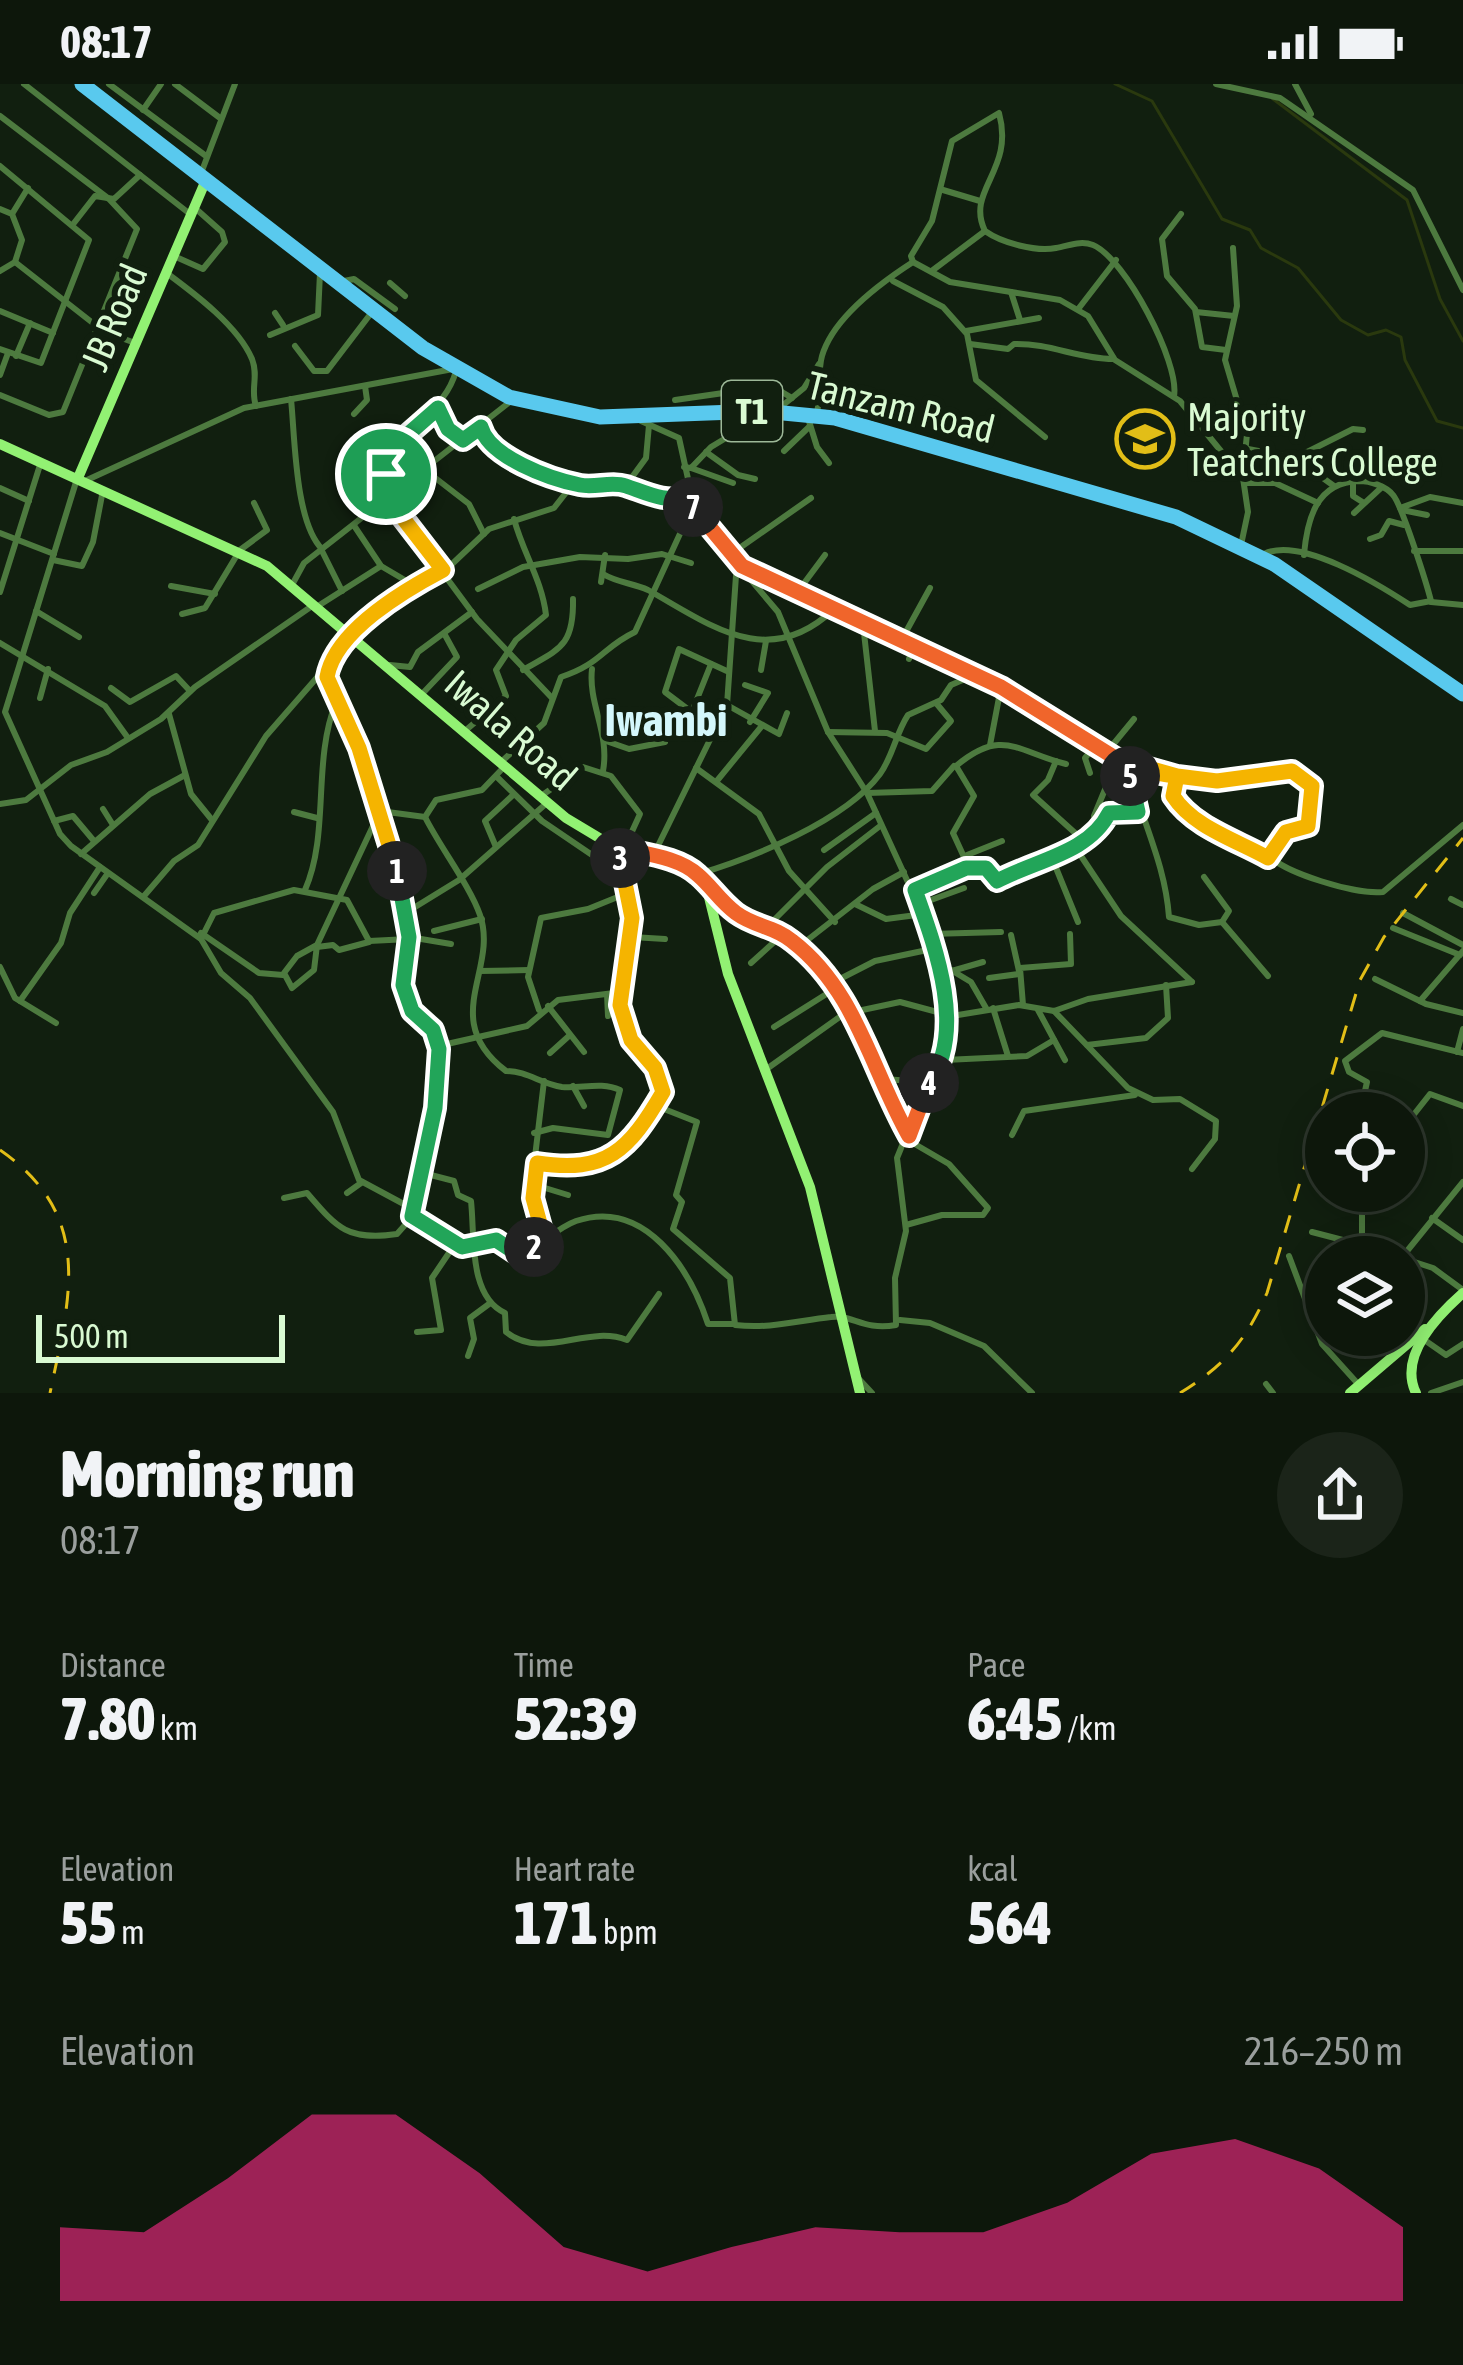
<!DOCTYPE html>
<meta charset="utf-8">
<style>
body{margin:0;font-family:"Asap Condensed",sans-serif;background:#1b2419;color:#f1f3f6;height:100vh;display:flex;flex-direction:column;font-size:45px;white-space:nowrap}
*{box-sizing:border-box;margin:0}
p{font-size:39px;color:#9a9f9d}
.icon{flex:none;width:66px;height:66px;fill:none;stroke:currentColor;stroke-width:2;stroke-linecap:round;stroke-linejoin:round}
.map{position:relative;height:1309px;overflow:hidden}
.side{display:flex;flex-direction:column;background:#0d170b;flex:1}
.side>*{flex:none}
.tools{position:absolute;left:1305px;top:1008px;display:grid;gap:24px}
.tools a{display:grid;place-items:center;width:120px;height:120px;border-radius:50%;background:#0d170b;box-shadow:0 6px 30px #0003,0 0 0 3px #2d362c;font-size:60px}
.scale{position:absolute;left:36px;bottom:30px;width:249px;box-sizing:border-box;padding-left:12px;border:6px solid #d9fad2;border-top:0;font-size:33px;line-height:42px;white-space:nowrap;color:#d9fad2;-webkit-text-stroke:9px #111f0f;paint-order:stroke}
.pin{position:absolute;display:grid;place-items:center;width:102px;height:102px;color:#fff;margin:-51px;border:6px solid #fff;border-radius:50%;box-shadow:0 3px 12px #0007}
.km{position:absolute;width:60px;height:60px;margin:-30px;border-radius:50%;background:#222;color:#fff;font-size:33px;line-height:60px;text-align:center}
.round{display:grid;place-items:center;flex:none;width:126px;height:126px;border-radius:63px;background:#1b2419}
.overview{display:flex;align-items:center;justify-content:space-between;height:204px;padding:0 60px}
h1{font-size:66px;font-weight:800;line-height:90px}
.stats{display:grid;grid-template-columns:repeat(3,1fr);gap:18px;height:204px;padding:12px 60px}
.stats div{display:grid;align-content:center}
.stats b{font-size:60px;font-weight:800}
.stats small{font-size:33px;font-weight:400}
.stats p{font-size:33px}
.chart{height:336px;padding:24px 60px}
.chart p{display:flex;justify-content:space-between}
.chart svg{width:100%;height:216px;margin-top:12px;fill:#db2777;opacity:.7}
.status{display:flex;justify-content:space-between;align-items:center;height:84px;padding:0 60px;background:#0d170b;direction:ltr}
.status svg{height:33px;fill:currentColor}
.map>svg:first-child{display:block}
</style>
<div class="status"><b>08:17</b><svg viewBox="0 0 49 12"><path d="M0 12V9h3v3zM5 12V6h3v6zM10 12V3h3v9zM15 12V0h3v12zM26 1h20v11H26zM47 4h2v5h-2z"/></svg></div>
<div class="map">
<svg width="1463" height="1309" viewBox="0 0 1463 1309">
<rect width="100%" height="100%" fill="#111f0f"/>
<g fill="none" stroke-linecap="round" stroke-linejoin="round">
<g stroke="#2a390e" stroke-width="3">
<polyline points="1115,0 1152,17 1222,135 1250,146 1261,164 1298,184 1341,236 1368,251 1386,246 1401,253 1405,276 1437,337 1463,344"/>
<polyline points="1273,15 1407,116 1440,215 1463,257"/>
</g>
<g stroke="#4d7a3f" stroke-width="6">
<polyline points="24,0 190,130"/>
<polyline points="109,0 206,72"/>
<polyline points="175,0 220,34"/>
<polyline points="1216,0 1280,14 1413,106 1463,206"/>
<polyline points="1295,0 1311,30"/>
<polyline points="143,26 161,0"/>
<polyline points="0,32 109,115 137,145 63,328 49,331 0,311"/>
<polyline points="0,82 89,156 41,279 0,265"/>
<polyline points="200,92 235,0"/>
<polyline points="943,106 980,117"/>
<polyline points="0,125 12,130 22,156 15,178 0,187"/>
<polyline points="12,130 28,104"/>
<polyline points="1181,130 1162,155 1167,192 1195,225 1202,263 1226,266"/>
<polyline points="74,139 95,112 114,115 140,91"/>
<polyline points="1233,164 1237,222 1225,276 1247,350 1243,390"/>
<polyline points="176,173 203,185 225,158 222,148 195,124"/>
<polyline points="15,178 103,247 135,259"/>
<path d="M 913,178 L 911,172 L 932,137 L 952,57 L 999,29 C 1015,87 965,106 985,147 C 1002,159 1036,168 1056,164 C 1069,162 1080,156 1093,161 C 1125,174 1180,279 1174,312"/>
<polyline points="933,186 985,147"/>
<path d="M 168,190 C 195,210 238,242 252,275 C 259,293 250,305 256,322"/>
<polyline points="893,197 943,223 967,250 976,296 1045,353"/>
<polyline points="339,198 354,195 395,225"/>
<polyline points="390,199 405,212"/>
<polyline points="1011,208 1020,236"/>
<polyline points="1079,224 1116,176"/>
<polyline points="0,227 53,249"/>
<polyline points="1196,228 1234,232"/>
<polyline points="275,229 283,241"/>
<polyline points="966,247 1039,234"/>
<polyline points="270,251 318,231 320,189"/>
<path d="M 970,260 L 1008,265 L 1014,260 C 1050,259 1078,275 1113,275"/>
<polyline points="295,262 314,287 327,287 372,228"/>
<polyline points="16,272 30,239"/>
<polyline points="0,291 8,269"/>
<path d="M 291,315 C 295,354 295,438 322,465"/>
<polyline points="675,316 772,302 792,314"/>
<polyline points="438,324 448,345 463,356"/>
<polyline points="777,326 804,304 819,280"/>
<path d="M 817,328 C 822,309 817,289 822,272 C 833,234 882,198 913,178 L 950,198 L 1060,216 L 1088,232 L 1115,276 L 1180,317 L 1243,394 L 1248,428 L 1241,461"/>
<polyline points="354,330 367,316 365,302"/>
<polyline points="808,334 817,363 829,379"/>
<polyline points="481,344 501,372 573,399"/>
<polyline points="1243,364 1295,374 1334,402"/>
<polyline points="784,367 810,342"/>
<polyline points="706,368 738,391 755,395"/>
<polyline points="1295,374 1353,345 1363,346"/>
<polyline points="684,383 691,384 711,363 759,334"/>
<polyline points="691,384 733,399"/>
<polyline points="425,386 469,420 484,450"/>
<polyline points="87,396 244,324 453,285"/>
<polyline points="76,398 5,628 60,750 71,762 201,855 221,889 250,914 333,1028 359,1096 413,1125"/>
<polyline points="1245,399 1275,399 1318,419"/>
<polyline points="1353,399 1353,412 1364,419"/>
<polyline points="624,401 668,416 689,412"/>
<path d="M 403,402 L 386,390 C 398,343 444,331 456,287"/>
<polyline points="0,404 29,417"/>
<polyline points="389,416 477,535 552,614"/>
<polyline points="1400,424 1430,413 1463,419"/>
<polyline points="1402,426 1427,431"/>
<polyline points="1354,429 1382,403"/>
<polyline points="355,443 381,482 415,502"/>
<polyline points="0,449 54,470"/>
<polyline points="1370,455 1381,451 1389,437 1404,441"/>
<polyline points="322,467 342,507"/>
<polyline points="1414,467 1463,467"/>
<polyline points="731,470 811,414"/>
<path d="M 1264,470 C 1300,452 1378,500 1410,521 L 1431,517 C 1427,501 1402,421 1393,411 C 1386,402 1370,397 1359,397 C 1316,398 1307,436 1304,471"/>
<polyline points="53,476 82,482 93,458 103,406"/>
<path d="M 745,483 L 1001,603 L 1128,681 L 1217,697 L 1297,689 L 1314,707 L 1310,739 L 1286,748 L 1267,770 C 1284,789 1356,811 1383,808 L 1463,741"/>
<path d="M 603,490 C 618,499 633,499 648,506 C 709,540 768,588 834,525"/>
<polyline points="601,498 605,471"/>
<polyline points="292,501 304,479 511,317"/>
<polyline points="171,502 215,510"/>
<polyline points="478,505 523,483 580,473 628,475 662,470 691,479"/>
<polyline points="799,506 825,471"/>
<polyline points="0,508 40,381"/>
<polyline points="1431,518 1463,521"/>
<polyline points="318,522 381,482"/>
<polyline points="36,527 79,553"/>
<polyline points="182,530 205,524 240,466 267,446 254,419"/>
<polyline points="863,540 875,647"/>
<polyline points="902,555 930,504"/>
<polyline points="0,559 105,622 128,654"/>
<polyline points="909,575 914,560"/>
<polyline points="390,581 410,583 418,568 472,528"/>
<path d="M 592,585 C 588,620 610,649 603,687"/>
<path d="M 523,586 C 559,565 574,563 573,515"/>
<polyline points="761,586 766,557"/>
<polyline points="745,601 768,609 750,638"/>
<polyline points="111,604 130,618 176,592 190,607"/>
<polyline points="423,609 457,573 445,551"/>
<polyline points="40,614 48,585"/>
<polyline points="727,621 779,650 787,629"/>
<polyline points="169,630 191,710 212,736"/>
<polyline points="691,630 711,580"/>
<path d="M 466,646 L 506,612 L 496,586 L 516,556 L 546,531 C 542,496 523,469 514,435"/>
<polyline points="718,648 665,608 679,565 729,588"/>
<polyline points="828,648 887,649 926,665 951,637 936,619"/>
<polyline points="523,657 556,696"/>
<polyline points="606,657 629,665 665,658"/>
<polyline points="990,661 1001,603"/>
<polyline points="1106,669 1134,635"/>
<polyline points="1056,677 1048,696 1033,711 1084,757"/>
<path d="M 501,678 L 544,639 L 561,593 C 601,580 603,563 635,548 L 684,441 L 696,431"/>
<path d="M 1128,681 C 1140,734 1165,777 1169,833 L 1199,841 L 1222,838"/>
<polyline points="696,684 759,730 789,787 835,838"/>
<polyline points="1090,689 1085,674 1095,662"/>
<polyline points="497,693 542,737 620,790"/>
<path d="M 1177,693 L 1173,712 C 1192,742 1234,756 1265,772"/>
<polyline points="716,698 761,643"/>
<polyline points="867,709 932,707 954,682"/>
<polyline points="541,712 583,683 611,692 640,730 624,765"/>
<polyline points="0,720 26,716 71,681 107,668 161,635 195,603 312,522"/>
<polyline points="103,725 113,741"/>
<polyline points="294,728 317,734"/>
<path d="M 425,733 C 440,763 470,802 480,831 C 499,886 438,935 506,987 C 527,987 541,1000 562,1003 C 581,1005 601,997 620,1006 L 608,1051 L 553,1044 L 534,1049"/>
<polyline points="54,737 73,732 94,757"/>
<polyline points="1098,749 1094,732 1111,691"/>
<polyline points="496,763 485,737 513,711"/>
<polyline points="1075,763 1121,832 1192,898"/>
<path d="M 620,764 L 632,834 L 620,921 L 631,957 L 660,994 L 664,1025 L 697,1038 L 676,1111 L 682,1118 L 673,1145 L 730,1194 L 735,1241 C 770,1245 796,1237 831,1233 C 852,1230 863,1247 896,1241 L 895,1194 L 906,1147 L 897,1074 L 925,1005 L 945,976 L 945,916 L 928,842 L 867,709 L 828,648 L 778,528 L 696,431 L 679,354 L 641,337"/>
<polyline points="824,766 876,729"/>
<polyline points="81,770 150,710 185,691"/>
<polyline points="967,771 1002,757"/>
<polyline points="653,772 727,621 737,477"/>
<polyline points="1052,774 1078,838"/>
<path d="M 969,784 L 953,749 L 974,712 L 956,682 C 1003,643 1017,668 1066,680"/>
<path d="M 698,790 C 752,774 845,737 880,690 C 893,672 896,649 908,631 L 941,616 L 951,601 L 972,592"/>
<polyline points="1204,793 1229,827 1222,838"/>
<path d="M 305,806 C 330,749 312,678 336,618"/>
<path d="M 915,807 L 966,785 L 985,784 L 997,797 C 1036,777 1090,769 1109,729 L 1140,726"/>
<polyline points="94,809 108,789"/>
<path d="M 711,810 C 742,830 769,846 801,861 L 873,805 L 904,788"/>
<polyline points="144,812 174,777 198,761 266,652 327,582"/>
<polyline points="1451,815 1463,821"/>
<polyline points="855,820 886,835 924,830"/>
<polyline points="920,820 964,804"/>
<polyline points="407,828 459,796 548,718"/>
<polyline points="1403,829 1463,861"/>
<polyline points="1222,838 1268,892"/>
<polyline points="769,841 827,783 880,742"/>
<polyline points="1393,844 1460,871"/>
<polyline points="434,847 482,835"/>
<polyline points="201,849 259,889 283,891"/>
<polyline points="930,850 1001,848"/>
<polyline points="1011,851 1019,887"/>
<polyline points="409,853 451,860"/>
<polyline points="632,853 665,855"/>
<polyline points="201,855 214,829 294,806 347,816 369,857 409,855"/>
<polyline points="796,860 853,928 900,918 952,932 1019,921 1054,927 1088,915 1192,898"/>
<polyline points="317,861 314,886 292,904 284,889 297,872 317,861 380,727 425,733 436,716 482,706 504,683"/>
<polyline points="317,863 333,861 339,866 369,858"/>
<polyline points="751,879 783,850"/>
<polyline points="0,883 15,914 56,939"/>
<polyline points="951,886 971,898 986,924"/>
<polyline points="480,887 529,886"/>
<polyline points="938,891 983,878"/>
<polyline points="989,894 1019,890"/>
<polyline points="1375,895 1426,920 1463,929"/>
<polyline points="832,899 875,877 932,865"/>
<polyline points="607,910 608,932"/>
<polyline points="20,917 61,859 70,829 100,783"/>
<polyline points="1420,917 1463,867"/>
<polyline points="1023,921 1020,884 1071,880 1070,850"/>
<polyline points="548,922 584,968"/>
<polyline points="993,924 1008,972"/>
<polyline points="539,926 528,893 541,834 588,825 630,808"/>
<polyline points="1038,926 1065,976"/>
<polyline points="1054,927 1128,1004 1153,1016 1180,1015 1216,1037 1215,1055 1192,1085"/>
<polyline points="851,928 882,995 929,998"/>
<polyline points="774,943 836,904"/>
<polyline points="1087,961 1146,954 1168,934 1166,901"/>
<polyline points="438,962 527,942 558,916 622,908"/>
<polyline points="1457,968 1463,945"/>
<polyline points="550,969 570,951"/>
<polyline points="945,976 1027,972 1054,956"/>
<polyline points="768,984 848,927"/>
<polyline points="882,995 913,1059 949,1080 988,1124 983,1131 942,1131 906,1141"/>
<polyline points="544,997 532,1098 544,1154"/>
<polyline points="573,1002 584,1022"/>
<polyline points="1360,1029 1367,998 1349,988 1345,977 1382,949 1463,969"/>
<polyline points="1404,1043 1430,1010 1463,1022"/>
<polyline points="1012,1051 1024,1027 1135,1011"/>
<path d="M 537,1079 C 604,1089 629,1067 661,1010"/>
<path d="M 425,1084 L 427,1090 L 454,1097 L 458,1111 L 471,1117 C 475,1152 468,1212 505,1229 L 506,1248 C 543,1277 587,1240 627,1256 L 659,1210"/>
<polyline points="532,1100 568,1111"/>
<polyline points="1362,1107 1362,1161 1433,1184 1463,1206"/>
<polyline points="347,1109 361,1099"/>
<path d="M 284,1114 L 307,1109 C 337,1144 347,1157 397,1150 L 413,1132 L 435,1024 L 439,966 L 431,942 L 407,918 L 404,814 L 378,717 L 327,588 L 342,562 L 415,502 L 451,481 L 489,445 L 554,424 L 572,401 L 627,400 L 646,374 L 649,341"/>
<path d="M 413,1132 L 462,1163 L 496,1157 L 520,1172 C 539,1164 554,1145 576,1137 C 645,1114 690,1185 708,1240 L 734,1240"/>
<polyline points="1432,1134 1463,1156"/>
<polyline points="1312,1148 1362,1161"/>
<polyline points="1289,1172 1322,1260 1359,1301"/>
<polyline points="1403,1172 1463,1098"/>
<polyline points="900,1236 930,1239 984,1262 1032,1309"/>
<polyline points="417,1248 441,1246 432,1194 455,1160"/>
<polyline points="1423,1255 1446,1271 1463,1260"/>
<polyline points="468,1272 474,1255 470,1234 489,1220"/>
<polyline points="859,1295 872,1309"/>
<polyline points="1266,1300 1273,1309"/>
<polyline points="1431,1309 1463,1298"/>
</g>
<g stroke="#92f173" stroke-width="10">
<polyline points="0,360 267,482 566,734 606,758 689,785 706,801 728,890 810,1103 860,1309"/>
<polyline points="78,394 206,96"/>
<polyline points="1350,1309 1425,1245"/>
<path d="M 1416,1309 C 1398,1272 1438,1231 1463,1209"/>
</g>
<polyline stroke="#59c9ee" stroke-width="15" points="82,0 423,264 509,313 600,333 762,327 835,334 1176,433 1274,480 1463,610"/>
<g stroke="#e2be17" stroke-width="3" stroke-dasharray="18 15" stroke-linecap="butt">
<path d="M 0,1066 C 95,1132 70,1213 50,1309"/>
<path d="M 1180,1309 C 1224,1282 1246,1257 1267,1209 L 1360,896 L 1384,853 L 1463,754"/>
</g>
</g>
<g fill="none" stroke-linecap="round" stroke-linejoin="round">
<g stroke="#fff" stroke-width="24">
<path id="split-1" d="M 386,390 L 403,402 L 389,416 L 443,486 C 405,506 335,547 327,593 L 359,664 L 397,787"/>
</g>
<g stroke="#fff" stroke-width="24">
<polyline id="split-2" points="397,787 409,853 403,901 412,927 433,946 439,965 435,1024 412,1132 462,1163 496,1156 520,1172 534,1163"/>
</g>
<g stroke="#fff" stroke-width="24">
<path id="split-3" d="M 534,1163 L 544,1154 L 533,1114 L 537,1079 C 607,1090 629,1066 663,1008 L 655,984 L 631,956 L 620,921 L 632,834 L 620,774"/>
</g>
<g stroke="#fff" stroke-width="24">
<path id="split-4" d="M 620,774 L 620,764 C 644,770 679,773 698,791 C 712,803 720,817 736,829 C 755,843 774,842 792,857 C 856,906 871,985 909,1052 L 929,999"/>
</g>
<g stroke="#fff" stroke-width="24">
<path id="split-5" d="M 929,999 C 967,947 935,862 915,806 L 966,784 L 986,784 L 997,797 C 1036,776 1089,769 1109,729 L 1138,728 L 1130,692"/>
</g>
<g stroke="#fff" stroke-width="24">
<path id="split-6" d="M 1117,675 L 1177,692 L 1173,712 C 1193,743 1236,756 1268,774 L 1286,748 L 1308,742 L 1312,702 L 1292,687 L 1217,697 L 1177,692 C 1160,691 1144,686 1128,681 L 1130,692"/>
</g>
<g stroke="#fff" stroke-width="24">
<polyline id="split-7" points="693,423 742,482 1001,603 1117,675"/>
</g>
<g stroke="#fff" stroke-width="24">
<path id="split-8" d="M 386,390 L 397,360 L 438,324 L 448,345 L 463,356 L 481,343 C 489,373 550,395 580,401 C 596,404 611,397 626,402 C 649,410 665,419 689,412 L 693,423"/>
</g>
<use href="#split-1" stroke="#f5b400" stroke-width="15"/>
<use href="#split-2" stroke="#22a559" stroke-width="15"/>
<use href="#split-3" stroke="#f5b400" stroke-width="15"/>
<use href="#split-4" stroke="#f0652b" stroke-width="15"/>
<use href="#split-5" stroke="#22a559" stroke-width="15"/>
<use href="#split-6" stroke="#f5b400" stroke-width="15"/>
<use href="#split-7" stroke="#f0652b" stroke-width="15"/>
<use href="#split-8" stroke="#22a559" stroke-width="15"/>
</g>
<defs>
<g id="university-ring" transform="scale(3)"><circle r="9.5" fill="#111f0f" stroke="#e2be17" stroke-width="1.5"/><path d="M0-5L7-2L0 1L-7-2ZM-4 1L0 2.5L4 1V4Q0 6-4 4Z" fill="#e2be17"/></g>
</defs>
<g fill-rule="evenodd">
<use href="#university-ring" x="1145" y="355"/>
</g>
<g text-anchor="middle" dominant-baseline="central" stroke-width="12" stroke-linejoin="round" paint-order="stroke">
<rect fill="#111f0f" stroke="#9db898" stroke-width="3" x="722" y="297" width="60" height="60" rx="9"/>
<g font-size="36" font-weight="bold" fill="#d9fad2">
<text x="752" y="327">T1</text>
</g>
<g font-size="39" fill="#d9fad2" stroke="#111f0f">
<text transform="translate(114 233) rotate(-67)">JB Road</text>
<text transform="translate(901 323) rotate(14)">Tanzam Road</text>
<text transform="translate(511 646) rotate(41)">Iwala Road</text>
</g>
<g font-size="39" fill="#d9fad2" stroke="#111f0f" text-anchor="start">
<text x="1187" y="333">Majority<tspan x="1187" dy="45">Teatchers College</tspan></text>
</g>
<g font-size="45" font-weight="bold" fill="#d4f7fb" stroke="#111f0f">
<text x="666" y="636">Iwambi</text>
</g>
</g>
</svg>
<div class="tools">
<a><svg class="icon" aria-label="locate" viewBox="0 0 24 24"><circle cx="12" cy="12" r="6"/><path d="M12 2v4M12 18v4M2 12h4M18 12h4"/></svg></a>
<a><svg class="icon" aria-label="layers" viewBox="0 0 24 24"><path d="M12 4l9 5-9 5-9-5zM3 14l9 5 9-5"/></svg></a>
</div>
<div class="scale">500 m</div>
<div class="pin" style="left:386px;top:390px;background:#1e9e55"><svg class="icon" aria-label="arrive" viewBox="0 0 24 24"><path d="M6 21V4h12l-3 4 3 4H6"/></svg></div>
<b class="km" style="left:397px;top:787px">1</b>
<b class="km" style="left:534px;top:1163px">2</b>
<b class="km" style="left:620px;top:774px">3</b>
<b class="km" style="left:929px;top:999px">4</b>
<b class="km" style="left:1130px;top:692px">5</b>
<b class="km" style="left:693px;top:423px">7</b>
</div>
<section class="side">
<div class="overview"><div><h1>Morning run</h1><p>08:17</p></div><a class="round"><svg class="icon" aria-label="share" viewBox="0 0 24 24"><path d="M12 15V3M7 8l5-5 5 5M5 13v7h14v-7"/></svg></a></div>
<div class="stats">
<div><p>Distance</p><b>7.80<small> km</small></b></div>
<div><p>Time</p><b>52:39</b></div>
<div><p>Pace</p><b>6:45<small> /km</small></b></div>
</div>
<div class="stats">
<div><p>Elevation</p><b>55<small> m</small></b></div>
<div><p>Heart rate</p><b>171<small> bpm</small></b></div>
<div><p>kcal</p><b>564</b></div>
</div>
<div class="chart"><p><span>Elevation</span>216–250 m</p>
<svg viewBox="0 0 160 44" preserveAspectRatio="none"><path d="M0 44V29L10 30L20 19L30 6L40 6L50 18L60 33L70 38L80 33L90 29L100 30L110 30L120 24L130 14L140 11L150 17L160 29V44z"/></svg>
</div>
</section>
